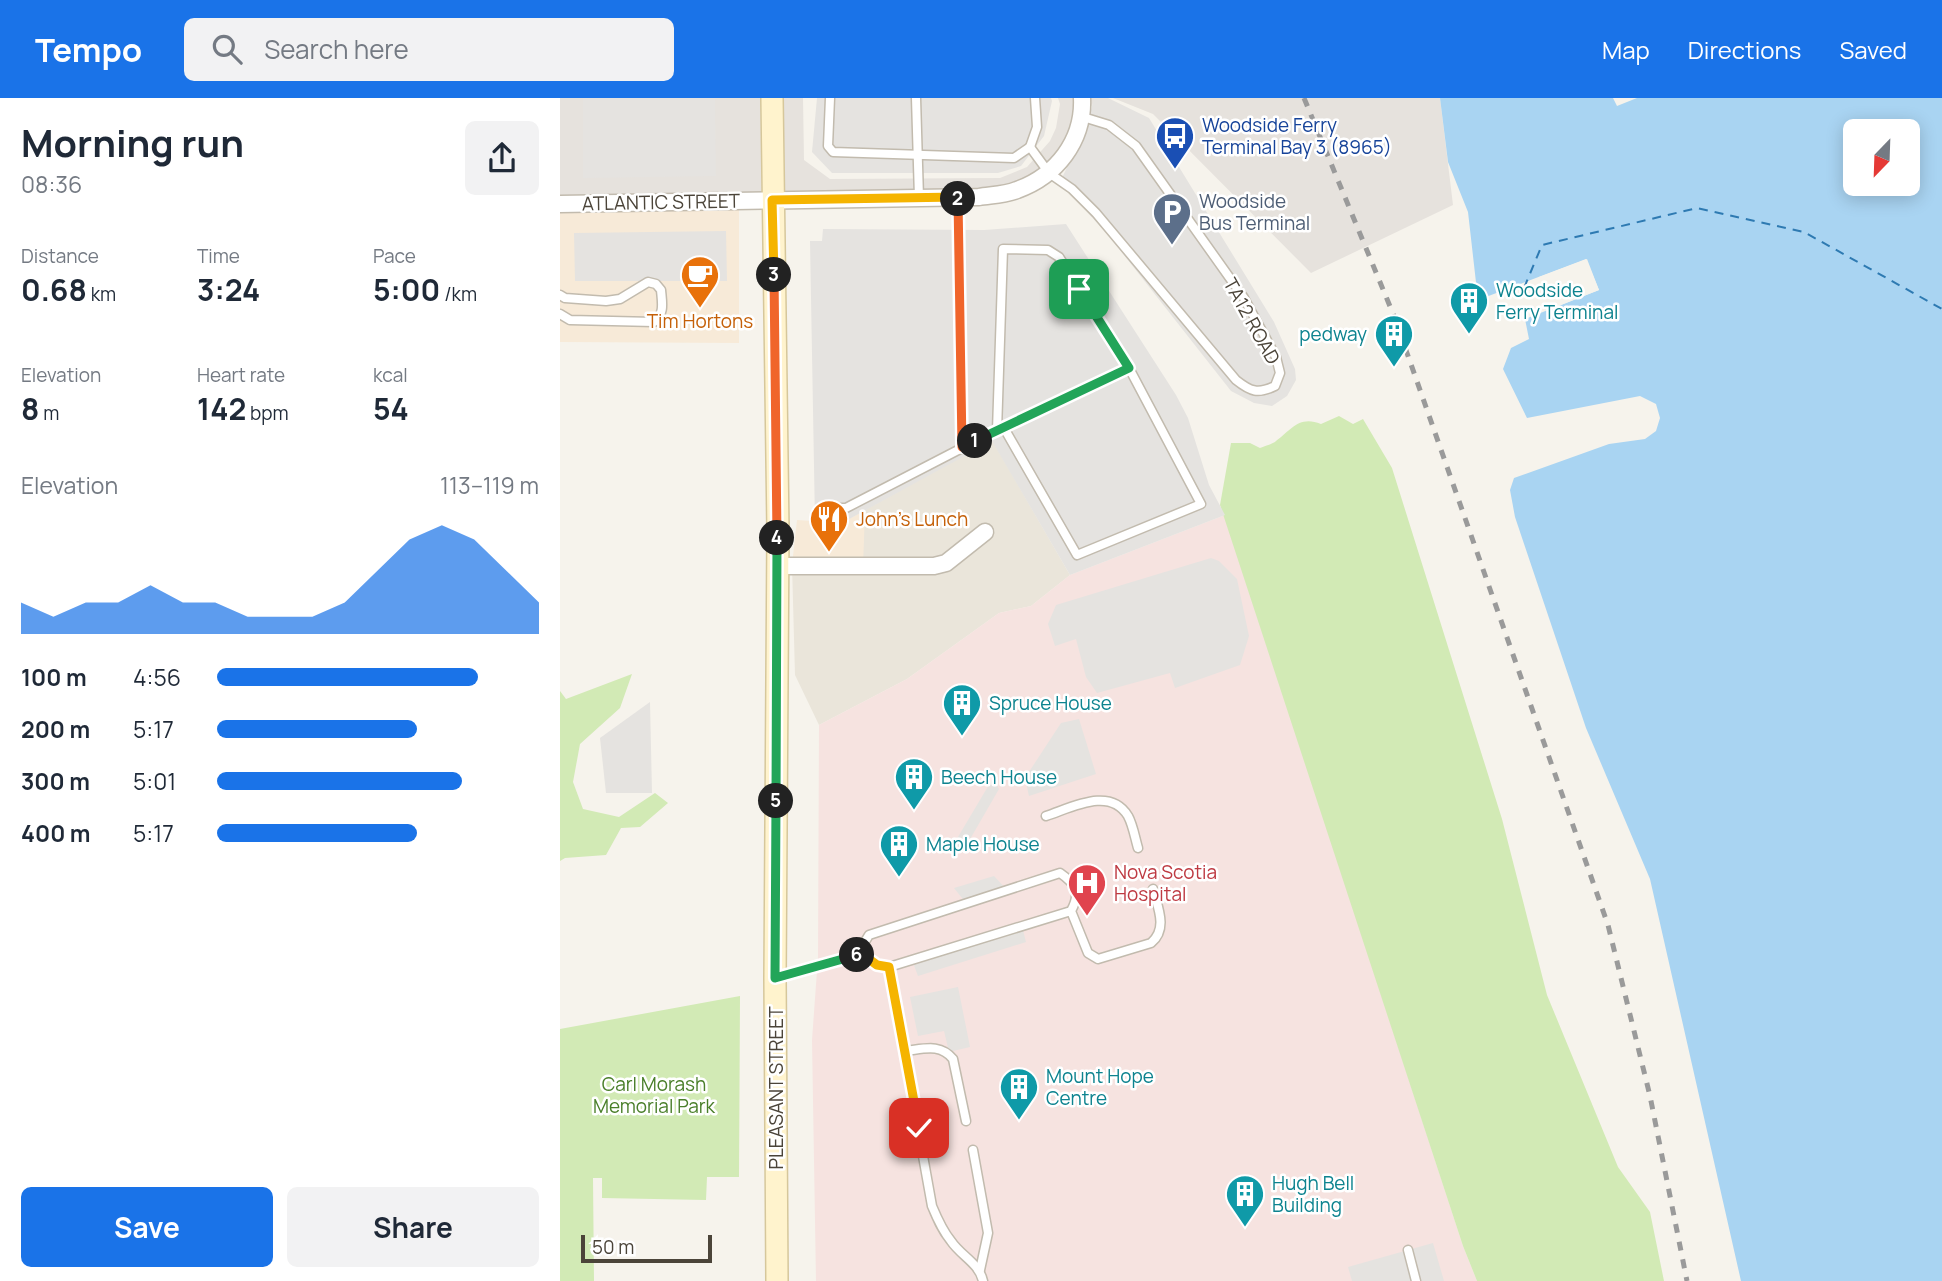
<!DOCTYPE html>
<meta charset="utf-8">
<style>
body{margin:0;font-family:Manrope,sans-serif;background:#f2f2f3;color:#1f2937;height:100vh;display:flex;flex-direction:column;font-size:26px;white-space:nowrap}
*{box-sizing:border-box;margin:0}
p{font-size:23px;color:#747a83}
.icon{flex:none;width:38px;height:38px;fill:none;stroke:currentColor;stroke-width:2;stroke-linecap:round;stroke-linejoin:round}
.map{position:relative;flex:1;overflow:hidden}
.panel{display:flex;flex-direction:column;background:#fff;width:560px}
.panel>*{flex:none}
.needle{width:46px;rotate:203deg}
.controls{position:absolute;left:1283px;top:21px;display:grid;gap:14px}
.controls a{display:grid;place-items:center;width:77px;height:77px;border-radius:10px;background:#fff;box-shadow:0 4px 18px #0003;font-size:35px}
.scale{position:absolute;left:21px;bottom:18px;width:131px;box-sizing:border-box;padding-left:7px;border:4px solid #4b4439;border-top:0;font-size:19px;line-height:24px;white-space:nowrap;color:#4b4439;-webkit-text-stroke:5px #fff;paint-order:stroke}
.pin{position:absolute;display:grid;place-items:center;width:60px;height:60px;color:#fff;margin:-30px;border-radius:14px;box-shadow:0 4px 10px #0006}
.km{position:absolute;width:35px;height:35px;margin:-18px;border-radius:50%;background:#222;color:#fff;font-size:19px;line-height:35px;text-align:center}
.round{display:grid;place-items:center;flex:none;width:74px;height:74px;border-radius:10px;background:#f2f2f3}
.overview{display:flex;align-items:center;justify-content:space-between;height:119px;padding:0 21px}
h1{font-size:38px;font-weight:700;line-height:52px}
.metrics{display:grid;grid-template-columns:repeat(3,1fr);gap:10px;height:119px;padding:7px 21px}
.metrics div{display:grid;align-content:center}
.metrics b{font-size:30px;font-weight:700}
.metrics small{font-size:19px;font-weight:400}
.metrics p{font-size:19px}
.chart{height:196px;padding:14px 21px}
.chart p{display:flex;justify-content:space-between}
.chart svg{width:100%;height:126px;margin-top:7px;fill:#1a73e8;opacity:.7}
.cta{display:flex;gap:14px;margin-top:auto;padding:14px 21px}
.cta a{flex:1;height:80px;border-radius:10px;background:#1a73e8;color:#fff;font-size:28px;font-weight:700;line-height:80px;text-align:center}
.cta a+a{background:#f2f2f3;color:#1f2937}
ul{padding:0 21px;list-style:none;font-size:23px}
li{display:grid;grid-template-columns:112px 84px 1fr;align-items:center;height:52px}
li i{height:18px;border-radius:9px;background:#1a73e8}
header{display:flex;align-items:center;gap:42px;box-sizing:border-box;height:98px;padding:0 35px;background:#1a73e8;color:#fff}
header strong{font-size:33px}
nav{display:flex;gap:38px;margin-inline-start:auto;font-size:24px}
.search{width:490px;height:63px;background:#f2f2f3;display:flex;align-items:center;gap:18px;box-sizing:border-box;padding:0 24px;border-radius:10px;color:#747a83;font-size:26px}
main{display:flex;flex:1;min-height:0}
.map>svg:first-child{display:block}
</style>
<header>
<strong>Tempo</strong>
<div class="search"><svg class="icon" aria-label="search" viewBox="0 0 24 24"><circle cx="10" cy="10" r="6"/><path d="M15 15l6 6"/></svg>Search here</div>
<nav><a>Map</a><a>Directions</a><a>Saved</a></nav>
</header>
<main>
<section class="panel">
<div class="overview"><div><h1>Morning run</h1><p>08:36</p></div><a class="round"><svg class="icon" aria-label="share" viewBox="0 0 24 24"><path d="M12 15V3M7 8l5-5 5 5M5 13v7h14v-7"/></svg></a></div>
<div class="metrics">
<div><p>Distance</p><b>0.68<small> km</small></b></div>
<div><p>Time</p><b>3:24</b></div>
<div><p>Pace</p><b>5:00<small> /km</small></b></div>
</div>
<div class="metrics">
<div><p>Elevation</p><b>8<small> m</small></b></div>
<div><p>Heart rate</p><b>142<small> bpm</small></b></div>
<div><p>kcal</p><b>54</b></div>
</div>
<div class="chart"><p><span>Elevation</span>113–119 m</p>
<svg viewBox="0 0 160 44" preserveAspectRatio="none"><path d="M0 44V33L10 38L20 33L30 33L40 27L50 33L60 33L70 38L80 38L90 38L100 33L110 22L120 11L130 6L140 11L150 22L160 33V44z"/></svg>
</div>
<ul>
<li><b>100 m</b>4:56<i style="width:81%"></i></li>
<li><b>200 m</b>5:17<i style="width:62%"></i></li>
<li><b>300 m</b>5:01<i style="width:76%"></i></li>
<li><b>400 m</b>5:17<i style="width:62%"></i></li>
</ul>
<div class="cta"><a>Save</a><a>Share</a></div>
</section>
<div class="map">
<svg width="1382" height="1183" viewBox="0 0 1382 1183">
<rect width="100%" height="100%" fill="#f6f3ec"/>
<polygon fill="#eae5da" points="432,342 510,477 471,508 439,515 347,581 259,627 235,577 232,467 302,469 305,412"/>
<g fill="#f7ead8">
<polygon points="0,0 179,105 179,245 0,244"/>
<polygon points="305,412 303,469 232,467 237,422 282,425"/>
</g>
<g fill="#e6e2dd">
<polygon points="0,0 243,0 244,62 270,81 440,80 467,69 490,43 496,30 500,6 498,0 536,0 505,56 463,100 0,99"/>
<polygon points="553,0 880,0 893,107 751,175 593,16"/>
</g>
<polygon fill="#f6e3e0" points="665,417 903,1148 917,1183 256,1183 252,942 258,859 259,627 347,581 439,515 471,508 510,477"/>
<g fill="#d2eab5">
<path d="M 779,318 L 793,326 L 803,321 L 832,370 L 942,721 L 987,897 L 1058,1069 L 1090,1114 L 1104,1183 L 917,1183 L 903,1148 L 660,407 L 671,345 L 690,345 L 700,350 C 705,348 713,346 716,343 C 731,332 739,317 761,326 Z"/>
<polygon points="72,576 60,610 20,646 13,684 23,711 59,719 95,695 108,705 80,729 61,730 46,757 5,760 0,763 0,593 6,601"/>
<polygon points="180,898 179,1079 147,1079 146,1102 42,1100 42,1080 33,1080 34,1183 0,1183 0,931"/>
</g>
<g fill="#e5e3e0">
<polygon points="23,0 155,0 156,78 23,80"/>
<polygon points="257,0 491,0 492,3 484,38 461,68 438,75 272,75 252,54"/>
<polygon points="534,0 548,0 589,20 714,224 735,271 736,282 727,298 712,308 694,305 671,293 549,138 500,84 527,28"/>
<polygon points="506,126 616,297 628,320 649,387 665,417 510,477 432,343 282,425 255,424 250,143 262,143 263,131 424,132"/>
<polygon points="166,133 167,183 15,183 14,135"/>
<polygon points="651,460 659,463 677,481 689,538 680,567 615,590 610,575 537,595 526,579 516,541 495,548 488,526 496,507"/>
<polygon points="90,604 92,695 46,695 40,640"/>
<polygon points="519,621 536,676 469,698 465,680 501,625"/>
<polygon points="433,680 439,691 402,755 395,744"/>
<polygon points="434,778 447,792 406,805 394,790"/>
<polygon points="462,828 466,844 358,878 352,862"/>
<polygon points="398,889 410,949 389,954 384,933 358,938 350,899"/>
<polygon points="873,1145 884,1183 792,1183 788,1169"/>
</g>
<path fill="#a9d4f2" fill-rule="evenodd" d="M 880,0 L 1053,0 L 1057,8 L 1077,0 L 1382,0 L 1382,1183 L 1181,1183 L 1090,781 L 1026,630 L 955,419 L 950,392 L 954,380 L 1049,346 L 1085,341 L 1096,333 L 1100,320 L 1096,306 L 1080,298 L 967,320 L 943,271 L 951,250 L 969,241 L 965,221 L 1039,192 L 1026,161 L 918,202 L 908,114 L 888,64 ZM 1295,33 L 1348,33 L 1348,86 L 1295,86 Z"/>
<polygon fill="#f6f3ec" points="1027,161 1039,192 991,211 976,213 1034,190 1025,165 967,187 979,179"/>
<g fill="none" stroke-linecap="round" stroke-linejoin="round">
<polyline stroke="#2e7ab2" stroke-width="2" stroke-dasharray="9 7" stroke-linecap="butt" points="964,190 982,147 1137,110 1244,134 1382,211"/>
<g stroke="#c2bbae" stroke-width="11">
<g id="service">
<path d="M 270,0 L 268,48 L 273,54 L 454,60 L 470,49 L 489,75 L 512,91 L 536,115 L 676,282 C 691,294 698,296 715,288 L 720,275 L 716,259 L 684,200 L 576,48 L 549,27 L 523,19"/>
<polyline points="356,0 359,100"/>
<polyline points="470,49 477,29 475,0"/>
<polyline points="398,99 402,350 569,270"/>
<path d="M 0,197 L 5,200 L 46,203 L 60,201 L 88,184 L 96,186 L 101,192 C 102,204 105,216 94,224 L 10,222 L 0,216"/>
<polyline points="437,333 443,151 488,152 499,159 569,270 641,406 517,457 444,330"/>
<polyline points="274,410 286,410 402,350"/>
<path d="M 486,718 C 511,710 550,688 568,718 C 573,727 575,740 578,750"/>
<path d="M 511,813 L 329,869 L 317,867 L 302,856 L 303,847 L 309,837 L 500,775 C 516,786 521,795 511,813 L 528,855 L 538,861 L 591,845 C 608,831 598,810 593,791"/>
<path d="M 329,869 L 372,1108 C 377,1120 382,1132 391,1143 C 401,1158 419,1165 423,1183"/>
<polyline points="217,880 302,856"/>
<path d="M 345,953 C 364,951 380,945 393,961 L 406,1023"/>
<polyline points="413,1052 428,1135 420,1172"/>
<polyline points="848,1152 856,1183"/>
</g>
</g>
<g stroke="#c2bbae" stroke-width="19">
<g id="minor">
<path d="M 0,106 L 419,99 C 431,97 445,97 457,92 C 496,78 524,43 522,0"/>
<polyline points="217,468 374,468 386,465 425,434"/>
</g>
</g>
<g stroke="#d6c79b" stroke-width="24">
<polyline id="secondary" points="212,0 218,433 215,880 217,1183"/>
</g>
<use href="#service" stroke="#fff" stroke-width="8"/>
<use href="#minor" stroke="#fff" stroke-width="16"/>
<use href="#secondary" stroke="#fff3cd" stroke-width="21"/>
<polyline stroke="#9a9a9a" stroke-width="5" stroke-dasharray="9 9" stroke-linecap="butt" points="744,0 834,218 1048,827 1090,998 1127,1183"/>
</g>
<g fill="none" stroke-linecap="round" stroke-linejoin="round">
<g stroke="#fff" stroke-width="14">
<polyline id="split-1" points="415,343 569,270 519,191"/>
</g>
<g stroke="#fff" stroke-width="14">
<polyline id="split-2" points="398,101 402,349 415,343"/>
</g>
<g stroke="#fff" stroke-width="14">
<polyline id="split-3" points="214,177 212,102 398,99 398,101"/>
</g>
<g stroke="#fff" stroke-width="14">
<polyline id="split-4" points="214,177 217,440"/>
</g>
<g stroke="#fff" stroke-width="14">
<polyline id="split-5" points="216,703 217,440"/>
</g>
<g stroke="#fff" stroke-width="14">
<polyline id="split-6" points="216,703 215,880 297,857"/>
</g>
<g stroke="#fff" stroke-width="14">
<polyline id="split-7" points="297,857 302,856 317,867 329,869 359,1030"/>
</g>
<use href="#split-1" stroke="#22a559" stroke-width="9"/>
<use href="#split-2" stroke="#f0652b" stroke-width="9"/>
<use href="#split-3" stroke="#f5b400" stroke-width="9"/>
<use href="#split-4" stroke="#f0652b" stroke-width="9"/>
<use href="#split-5" stroke="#22a559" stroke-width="9"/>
<use href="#split-6" stroke="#22a559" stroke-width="9"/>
<use href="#split-7" stroke="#f5b400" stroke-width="9"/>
</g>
<defs>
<g id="bus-pin" transform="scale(2.0125)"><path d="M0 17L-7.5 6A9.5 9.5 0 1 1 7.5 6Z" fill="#1a4fb4" stroke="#fff"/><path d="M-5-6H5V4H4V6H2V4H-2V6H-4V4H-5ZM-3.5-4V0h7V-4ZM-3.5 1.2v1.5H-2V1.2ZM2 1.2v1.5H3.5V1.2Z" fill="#fff"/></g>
<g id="parking-pin" transform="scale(2.0125)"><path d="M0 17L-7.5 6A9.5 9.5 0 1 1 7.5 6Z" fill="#5c6f8a" stroke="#fff"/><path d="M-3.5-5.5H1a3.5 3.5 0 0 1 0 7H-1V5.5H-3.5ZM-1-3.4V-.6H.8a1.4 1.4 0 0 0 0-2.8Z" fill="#fff"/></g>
<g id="cafe-pin" transform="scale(2.0125)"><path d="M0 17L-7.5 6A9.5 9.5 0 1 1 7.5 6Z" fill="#e8710a" stroke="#fff"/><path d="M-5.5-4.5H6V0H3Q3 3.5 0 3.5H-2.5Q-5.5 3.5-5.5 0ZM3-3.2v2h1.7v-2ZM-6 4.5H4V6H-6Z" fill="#fff"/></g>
<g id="building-pin" transform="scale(2.0125)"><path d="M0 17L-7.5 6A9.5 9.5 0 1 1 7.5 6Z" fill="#0f9aa8" stroke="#fff"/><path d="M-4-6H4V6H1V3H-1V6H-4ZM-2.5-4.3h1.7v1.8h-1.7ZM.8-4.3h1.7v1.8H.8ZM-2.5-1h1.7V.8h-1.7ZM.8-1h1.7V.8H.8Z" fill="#fff"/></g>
<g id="restaurant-pin" transform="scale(2.0125)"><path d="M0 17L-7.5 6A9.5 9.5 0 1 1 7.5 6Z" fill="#e8710a" stroke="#fff"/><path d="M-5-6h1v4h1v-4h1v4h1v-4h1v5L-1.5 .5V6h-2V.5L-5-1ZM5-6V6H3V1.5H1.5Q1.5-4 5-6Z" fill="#fff"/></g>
<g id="hospital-pin" transform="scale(2.0125)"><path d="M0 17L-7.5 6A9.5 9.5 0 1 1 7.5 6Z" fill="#e0444e" stroke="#fff"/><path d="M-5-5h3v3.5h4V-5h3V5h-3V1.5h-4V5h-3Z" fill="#fff"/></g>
</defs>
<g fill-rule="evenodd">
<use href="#bus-pin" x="615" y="38"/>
<use href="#parking-pin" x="612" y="114"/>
<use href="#cafe-pin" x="140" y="177"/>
<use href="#building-pin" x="909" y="203"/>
<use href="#building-pin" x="834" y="236"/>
<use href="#restaurant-pin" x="269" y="421"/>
<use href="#building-pin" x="402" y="605"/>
<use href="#building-pin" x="354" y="679"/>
<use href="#building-pin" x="339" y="746"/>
<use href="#hospital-pin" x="527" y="785"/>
<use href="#building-pin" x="459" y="989"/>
<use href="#building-pin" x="685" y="1096"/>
</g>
<g text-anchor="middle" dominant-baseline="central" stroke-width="5" stroke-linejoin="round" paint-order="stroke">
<g font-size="19" fill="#164399" stroke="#fff" text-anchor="start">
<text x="642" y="27">Woodside Ferry<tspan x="642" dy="22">Terminal Bay 3 (8965)</tspan></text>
</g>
<g font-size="19" fill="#4e5e75" stroke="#fff" text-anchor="start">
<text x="639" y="103">Woodside<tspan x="639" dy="22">Bus Terminal</tspan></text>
</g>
<g font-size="19" fill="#4b4439" stroke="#fff">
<text transform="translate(101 104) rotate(-1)">ATLANTIC STREET</text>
<text transform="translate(692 223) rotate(61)">TA12 ROAD</text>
<text transform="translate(216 990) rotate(-90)">PLEASANT STREET</text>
</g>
<g font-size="19" fill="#0d838f" stroke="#fff" text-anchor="start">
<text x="936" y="192">Woodside<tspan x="936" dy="22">Ferry Terminal</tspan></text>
<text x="807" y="236" text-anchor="end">pedway</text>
<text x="429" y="605">Spruce House</text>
<text x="381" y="679">Beech House</text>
<text x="366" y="746">Maple House</text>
<text x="486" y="978">Mount Hope<tspan x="486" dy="22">Centre</tspan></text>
<text x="712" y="1085">Hugh Bell<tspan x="712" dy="22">Building</tspan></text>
</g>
<g font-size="19" fill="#c56008" stroke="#fff">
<text x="140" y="223">Tim Hortons</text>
<text x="296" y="421" text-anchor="start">John's Lunch</text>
</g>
<g font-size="19" fill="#be3a42" stroke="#fff" text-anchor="start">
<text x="554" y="774">Nova Scotia<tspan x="554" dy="22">Hospital</tspan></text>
</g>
<g font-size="19" fill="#4a7f2a" stroke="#fff">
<text x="94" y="986">Carl Morash<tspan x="94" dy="22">Memorial Park</tspan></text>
</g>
</g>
</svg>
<div class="controls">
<a><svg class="needle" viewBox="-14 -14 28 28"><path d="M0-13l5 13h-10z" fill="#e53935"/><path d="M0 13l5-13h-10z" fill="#747a83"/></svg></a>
</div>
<div class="scale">50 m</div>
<div class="pin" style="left:519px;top:191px;background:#1e9e55"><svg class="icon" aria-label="arrive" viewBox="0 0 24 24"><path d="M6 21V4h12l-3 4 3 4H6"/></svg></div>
<div class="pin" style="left:359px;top:1030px;background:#d93025"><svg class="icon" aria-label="check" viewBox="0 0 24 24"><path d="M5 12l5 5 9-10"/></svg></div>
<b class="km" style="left:415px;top:343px">1</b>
<b class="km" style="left:398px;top:101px">2</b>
<b class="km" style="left:214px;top:177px">3</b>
<b class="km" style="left:217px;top:440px">4</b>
<b class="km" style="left:216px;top:703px">5</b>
<b class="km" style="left:297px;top:857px">6</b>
</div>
</main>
